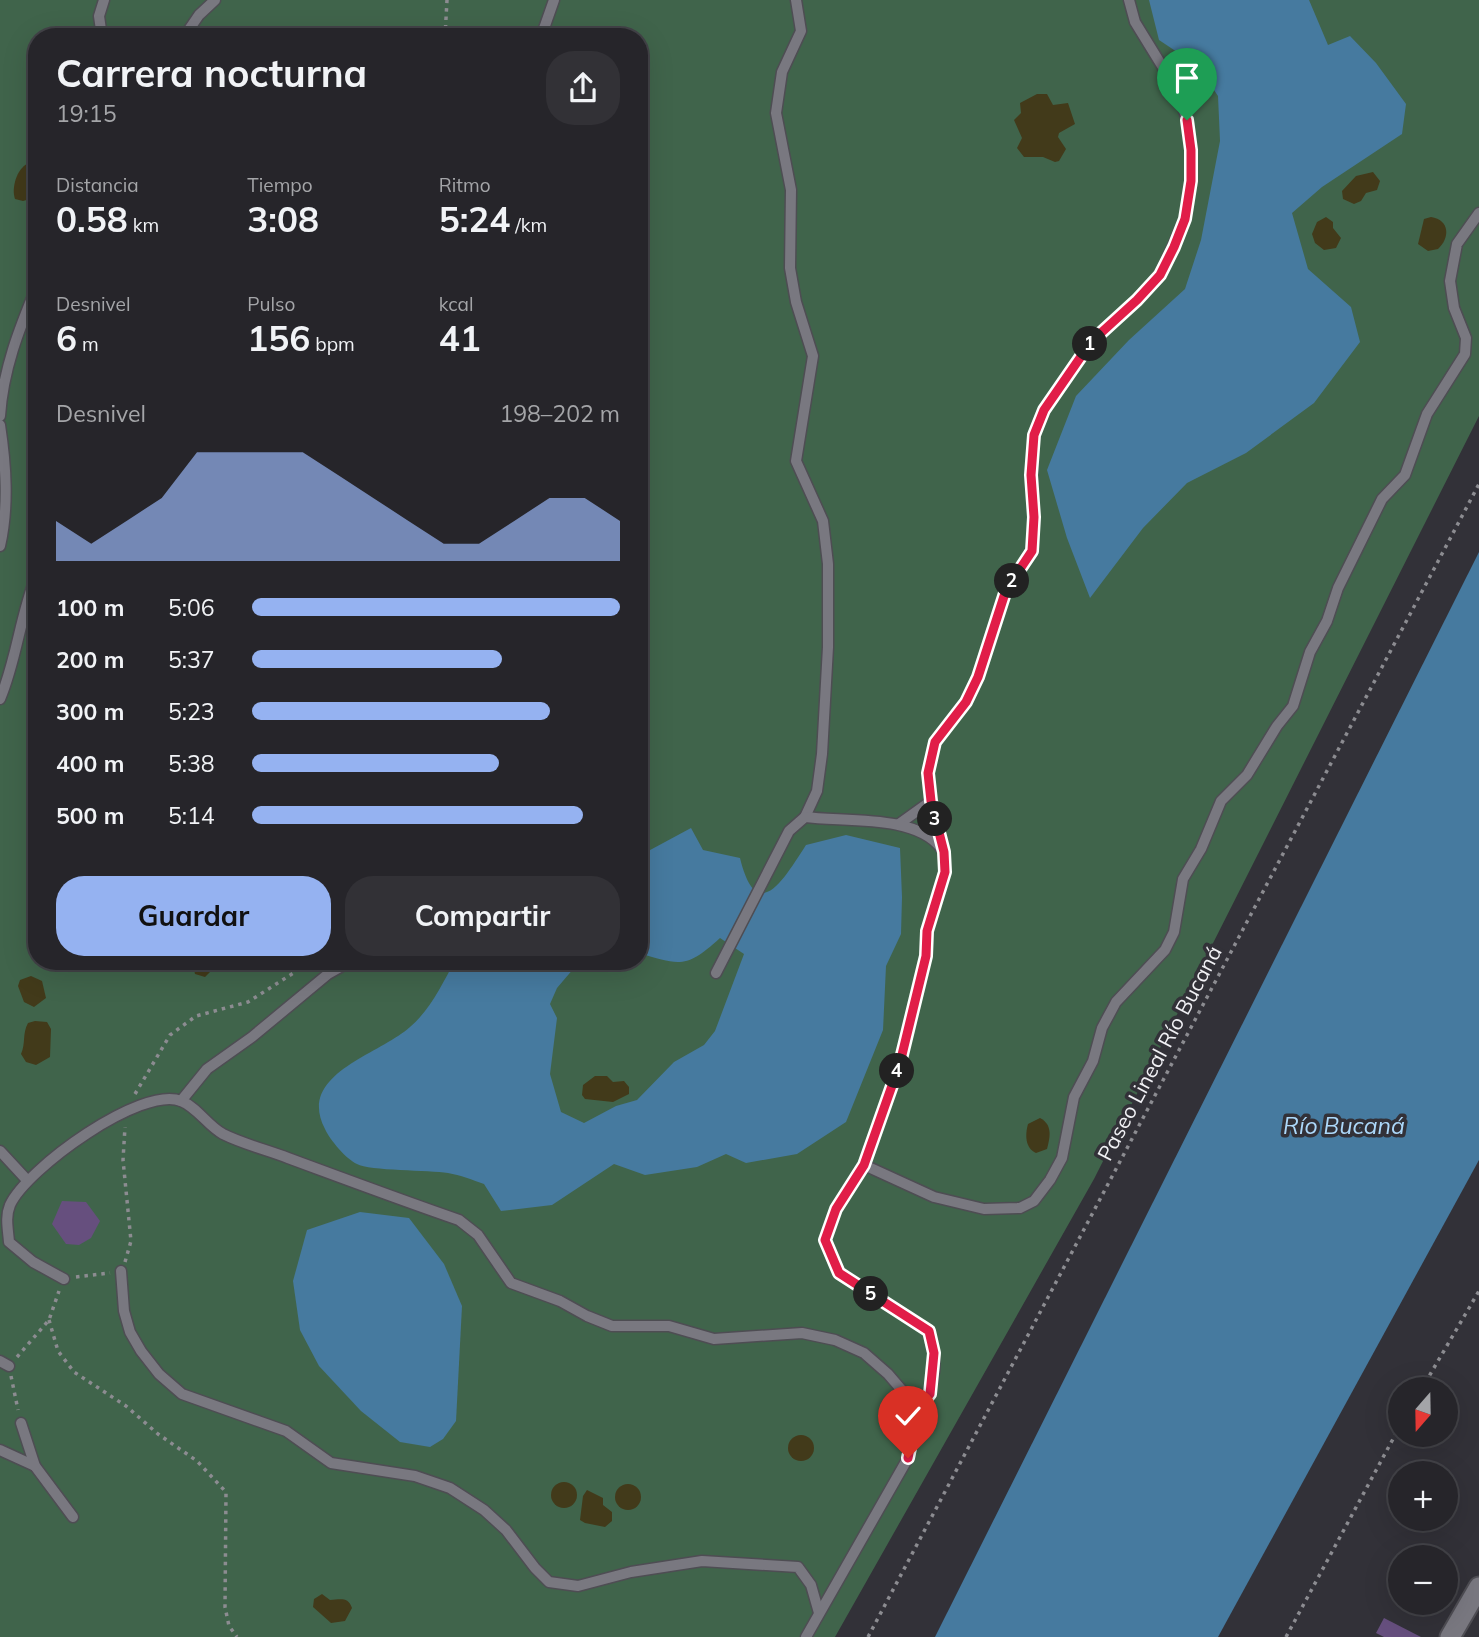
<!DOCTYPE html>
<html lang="es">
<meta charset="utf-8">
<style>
body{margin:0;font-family:Mulish,sans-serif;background:#323136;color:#f1f3f6;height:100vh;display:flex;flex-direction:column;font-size:26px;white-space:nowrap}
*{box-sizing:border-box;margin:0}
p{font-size:23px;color:#a4a5a8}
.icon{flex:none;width:38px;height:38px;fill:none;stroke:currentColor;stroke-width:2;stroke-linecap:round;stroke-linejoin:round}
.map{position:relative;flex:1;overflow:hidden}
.panel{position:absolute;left:28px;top:28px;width:620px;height:942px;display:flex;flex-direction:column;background:#26252a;border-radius:28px;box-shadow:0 7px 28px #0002,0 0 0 2px #424247}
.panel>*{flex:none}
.needle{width:46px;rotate:200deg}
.controls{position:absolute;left:1388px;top:1377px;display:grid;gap:14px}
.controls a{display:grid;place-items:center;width:70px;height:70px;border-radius:50%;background:#26252a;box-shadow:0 7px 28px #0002,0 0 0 2px #424247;font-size:35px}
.pin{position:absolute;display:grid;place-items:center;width:60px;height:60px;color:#fff;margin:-72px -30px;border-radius:50% 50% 50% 0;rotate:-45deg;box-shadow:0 0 7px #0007}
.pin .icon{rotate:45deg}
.km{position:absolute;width:35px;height:35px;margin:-18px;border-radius:50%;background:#222;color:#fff;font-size:19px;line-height:35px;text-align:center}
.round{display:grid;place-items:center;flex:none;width:74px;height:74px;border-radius:28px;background:#323136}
.headline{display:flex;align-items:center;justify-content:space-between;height:119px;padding:0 28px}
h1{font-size:38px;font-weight:700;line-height:52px}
.figures{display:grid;grid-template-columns:repeat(3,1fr);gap:10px;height:119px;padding:7px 28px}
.figures div{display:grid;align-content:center}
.figures b{font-size:35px;font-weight:700}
.figures small{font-size:19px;font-weight:400}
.figures p{font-size:19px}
.chart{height:196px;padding:14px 28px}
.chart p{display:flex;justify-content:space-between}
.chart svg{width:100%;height:126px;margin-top:7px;fill:#95b2f1;opacity:.7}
.cta{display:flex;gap:14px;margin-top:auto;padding:14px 28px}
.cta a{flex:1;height:80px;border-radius:28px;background:#95b2f1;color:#111;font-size:28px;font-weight:700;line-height:80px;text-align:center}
.cta a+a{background:#323136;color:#f1f3f6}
ul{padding:0 28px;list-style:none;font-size:23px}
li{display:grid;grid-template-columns:112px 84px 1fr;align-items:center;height:52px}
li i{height:18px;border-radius:9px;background:#95b2f1}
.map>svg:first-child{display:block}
</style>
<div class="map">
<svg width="1479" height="1637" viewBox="0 0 1479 1637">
<rect width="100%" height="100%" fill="#323138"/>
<path fill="#40644b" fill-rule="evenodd" d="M 0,0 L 1479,0 L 1479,416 L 1094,1179 L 835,1637 L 0,1637 ZM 37,37 L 639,37 L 639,961 L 37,961 Z"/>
<g fill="#423a1a">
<polygon points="1037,94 1047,94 1053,105 1068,103 1075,124 1059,133 1058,137 1066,149 1059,161 1055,162 1043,157 1024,157 1017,148 1022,138 1014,120 1021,113 1020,103"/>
<path d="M 27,164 L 37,166 L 37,186 L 30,199 L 23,201 L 15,199 C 11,188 17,169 27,164 Z"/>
<polygon points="1373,172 1380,181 1377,190 1366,193 1361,201 1354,204 1343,199 1342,191 1356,176"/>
<polygon points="1326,217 1333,222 1333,228 1341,238 1336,248 1324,250 1315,243 1312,234 1317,222"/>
<path d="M 1431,217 C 1450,220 1450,238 1438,249 L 1428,251 L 1418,244 L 1424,219 Z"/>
<polygon points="192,961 230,961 230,963 227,972 219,972 214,968 205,977 195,974"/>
<polygon points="31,976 42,981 46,998 34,1007 24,1002 18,986 20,980"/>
<path d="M 35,1021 L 47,1022 L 51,1029 L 50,1057 L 36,1065 L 26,1062 L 21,1054 C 26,1043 22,1034 28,1023 Z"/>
<polygon points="595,1076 607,1076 613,1082 624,1081 629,1087 629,1094 613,1102 585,1099 582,1095 583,1085"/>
<path d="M 1040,1118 C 1053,1125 1050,1137 1047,1149 L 1036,1153 C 1025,1148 1025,1135 1028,1124 Z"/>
<circle cx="801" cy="1448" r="13"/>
<circle cx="564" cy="1495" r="13"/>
<circle cx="628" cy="1497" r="13"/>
<polygon points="587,1490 603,1498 603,1505 612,1512 612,1521 605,1527 585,1523 580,1520 583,1496"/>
<path d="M 322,1594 L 330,1600 C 339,1600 348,1596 352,1608 L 345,1621 L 331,1623 L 313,1607 L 314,1599 Z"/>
</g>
<g fill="#467a9f">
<polygon points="1149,0 1309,0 1328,45 1350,36 1376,63 1406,104 1402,134 1322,187 1292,213 1308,269 1351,307 1360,342 1314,403 1246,453 1187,483 1143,528 1090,598 1067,538 1047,470 1076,396 1129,340 1185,289 1201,240 1220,141 1218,96 1198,66 1159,40"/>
<polygon points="1479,552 1479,1160 1218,1637 935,1637"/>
<path d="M 691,828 L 703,850 L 740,858 C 757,928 785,877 806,845 L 846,835 L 900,848 L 902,897 L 901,934 L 886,966 L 883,1030 L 846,1122 L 797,1154 L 746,1163 L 726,1154 L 697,1167 L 645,1175 L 614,1164 L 552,1205 L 501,1211 L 484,1184 C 473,1180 460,1175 448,1173 C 430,1170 369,1171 357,1164 C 346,1159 330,1140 325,1129 C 296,1074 379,1055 410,1027 C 431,1009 442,984 455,961 L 580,961 L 557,988 L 550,1004 L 557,1018 L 550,1074 L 561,1112 L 584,1123 L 616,1106 L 637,1100 L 674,1062 L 704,1045 L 715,1031 L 744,954 L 720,938 C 687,968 681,966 639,953 L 639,856 Z"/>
<polygon points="360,1212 409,1218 444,1264 462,1306 456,1421 443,1439 430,1447 400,1442 361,1411 319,1366 300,1330 293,1281 307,1230"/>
</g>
<g fill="#664f7e">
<polygon points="62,1201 86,1202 100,1221 91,1238 79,1245 66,1244 52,1224"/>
<polygon points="1384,1618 1421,1637 1384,1637 1376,1633"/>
</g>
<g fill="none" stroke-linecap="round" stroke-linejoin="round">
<g stroke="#4e4d53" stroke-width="13">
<g id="service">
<polyline points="796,0 801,31 782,72 776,113 791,190 790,268 796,302 813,356 796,461 823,521 828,564 828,647 822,754 817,791 805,817"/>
<polyline points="102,37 99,16 104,0"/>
<polyline points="184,37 199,15 215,0"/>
<polyline points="541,37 554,0"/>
<path d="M 0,416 C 3,370 19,329 37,286"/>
<path d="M 0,425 C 6,465 9,506 0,546"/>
<path d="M 0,699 C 17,659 20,615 37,574"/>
<polyline points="899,824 931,801"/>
<path d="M 716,973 L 789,831 L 805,817 C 844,822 915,814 941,848"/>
<polyline points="181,1101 207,1069 252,1037 328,974 351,961"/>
<polyline points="0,1151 26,1179"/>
<polyline points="864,1165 934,1197 984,1209 1020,1208 1034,1201 1050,1180 1062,1158 1074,1097 1093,1061 1102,1028 1116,1002 1165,950 1174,932 1183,879 1201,849 1221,801 1247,775 1277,726 1293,706 1310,652 1327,621 1338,588 1382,499 1405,475 1427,414 1465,354 1466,338 1454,308 1450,281 1457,244 1479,213"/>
<polyline points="121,1271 124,1311 130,1332 141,1351 159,1374 182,1394 286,1431 331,1463 415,1476 450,1488 484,1510 506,1530 535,1568 549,1582 578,1586 631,1572 702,1561 798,1567 811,1585 819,1613"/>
<path d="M 64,1279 L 33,1262 L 9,1242 C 8,1229 5,1217 10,1205 C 26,1169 142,1085 181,1101 C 197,1107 208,1126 223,1134 C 243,1144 267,1150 288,1158 C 345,1179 401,1200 459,1220 L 478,1235 L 511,1283 L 560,1301 L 587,1316 L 612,1326 L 669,1326 L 714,1339 L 802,1333 L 835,1340 L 864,1353 L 888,1374 L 918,1409 C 938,1385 937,1360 929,1331 L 839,1273 L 825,1240 L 836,1209 L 864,1165 L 900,1063 L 926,956 L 927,931 L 945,872 L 944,852 L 931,801 L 928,773 L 935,742 L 966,702 L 978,677 L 1006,590 L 1032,551 L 1034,517 L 1031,475 L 1034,435 L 1044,410 L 1091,342 L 1137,300 L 1160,275 L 1185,219 L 1191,181 L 1191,150 L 1187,120 L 1178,92 L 1135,22 L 1129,0"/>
<polyline points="0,1361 9,1366"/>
<polyline points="21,1423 35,1466 73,1517"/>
<polyline points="0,1450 35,1466"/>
<polyline points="806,1637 908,1458 918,1409"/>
</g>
</g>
<g stroke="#4e4d53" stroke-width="23">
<polyline id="minor" points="1450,1637 1479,1587"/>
</g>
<g stroke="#8c8c91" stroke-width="3.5" stroke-dasharray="3.5 5" stroke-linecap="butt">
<polyline points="445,37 447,0"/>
<polyline points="135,1094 170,1035 196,1016 248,1002 295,972 302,961"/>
<polyline points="125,1262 131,1241 123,1160 125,1127"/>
<polyline points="76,1277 110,1273"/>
<polyline points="49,1320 58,1351 74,1372 126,1406 158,1434 197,1461 226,1492 225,1607 229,1626 237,1637"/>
<polyline points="17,1357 49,1320 59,1291"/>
<polyline points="11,1376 18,1410"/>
<polyline points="1421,1390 1479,1291"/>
<polyline points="868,1637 1479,484"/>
<polyline points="1286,1637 1400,1426"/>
</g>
<use href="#service" stroke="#797880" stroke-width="10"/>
<use href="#minor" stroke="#797880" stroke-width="19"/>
</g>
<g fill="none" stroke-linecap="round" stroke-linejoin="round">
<g stroke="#fff" stroke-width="14">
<polyline id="route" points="908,1458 918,1409 930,1394 934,1353 929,1331 839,1273 825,1240 836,1209 864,1165 900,1063 926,956 927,931 945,872 944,852 931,801 928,773 935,742 966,702 978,677 1006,590 1032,551 1034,517 1031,475 1034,435 1044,410 1091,342 1137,300 1160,275 1174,247 1185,219 1191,181 1191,150 1187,120"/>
</g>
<use href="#route" stroke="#e11d48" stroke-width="9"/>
</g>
<g text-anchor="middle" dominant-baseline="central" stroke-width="7" stroke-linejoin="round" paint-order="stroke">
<g font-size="21" fill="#f1f1f5" stroke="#323138">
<text transform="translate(1159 1053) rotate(-62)">Paseo Lineal Río Bucaná</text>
</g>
<g font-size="23" font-style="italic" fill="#acd8fa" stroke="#323138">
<text x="1344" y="1125">Río Bucaná</text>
</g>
</g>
</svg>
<div class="controls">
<a><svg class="needle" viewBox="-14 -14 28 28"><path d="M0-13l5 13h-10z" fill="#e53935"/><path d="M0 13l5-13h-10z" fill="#a4a5a8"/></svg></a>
<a>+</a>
<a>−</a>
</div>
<div class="pin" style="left:1187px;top:120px;background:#1e9e55"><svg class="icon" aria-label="arrive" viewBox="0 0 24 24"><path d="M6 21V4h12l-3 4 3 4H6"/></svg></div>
<div class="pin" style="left:908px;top:1458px;background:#d93025"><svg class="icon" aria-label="check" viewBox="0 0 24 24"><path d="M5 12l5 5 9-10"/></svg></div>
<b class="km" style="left:1090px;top:344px">1</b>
<b class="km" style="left:1012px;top:581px">2</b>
<b class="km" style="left:935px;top:819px">3</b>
<b class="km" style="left:897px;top:1071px">4</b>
<b class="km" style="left:871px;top:1294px">5</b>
<section class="panel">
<div class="headline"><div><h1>Carrera nocturna</h1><p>19:15</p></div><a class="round"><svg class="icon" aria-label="share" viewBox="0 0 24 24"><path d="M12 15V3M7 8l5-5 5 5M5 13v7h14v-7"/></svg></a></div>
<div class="figures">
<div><p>Distancia</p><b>0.58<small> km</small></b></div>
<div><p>Tiempo</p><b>3:08</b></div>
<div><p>Ritmo</p><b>5:24<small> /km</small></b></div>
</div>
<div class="figures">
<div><p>Desnivel</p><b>6<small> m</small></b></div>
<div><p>Pulso</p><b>156<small> bpm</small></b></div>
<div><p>kcal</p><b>41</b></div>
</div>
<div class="chart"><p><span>Desnivel</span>198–202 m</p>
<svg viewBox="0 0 160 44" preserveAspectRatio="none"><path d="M0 44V30L10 38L20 30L30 22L40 6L50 6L60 6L70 6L80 14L90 22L100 30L110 38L120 38L130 30L140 22L150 22L160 30V44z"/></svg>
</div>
<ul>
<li><b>100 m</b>5:06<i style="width:100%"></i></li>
<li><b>200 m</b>5:37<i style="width:68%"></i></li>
<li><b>300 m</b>5:23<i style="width:81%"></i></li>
<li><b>400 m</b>5:38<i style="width:67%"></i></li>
<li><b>500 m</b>5:14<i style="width:90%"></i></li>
</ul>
<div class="cta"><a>Guardar</a><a>Compartir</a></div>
</section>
</div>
